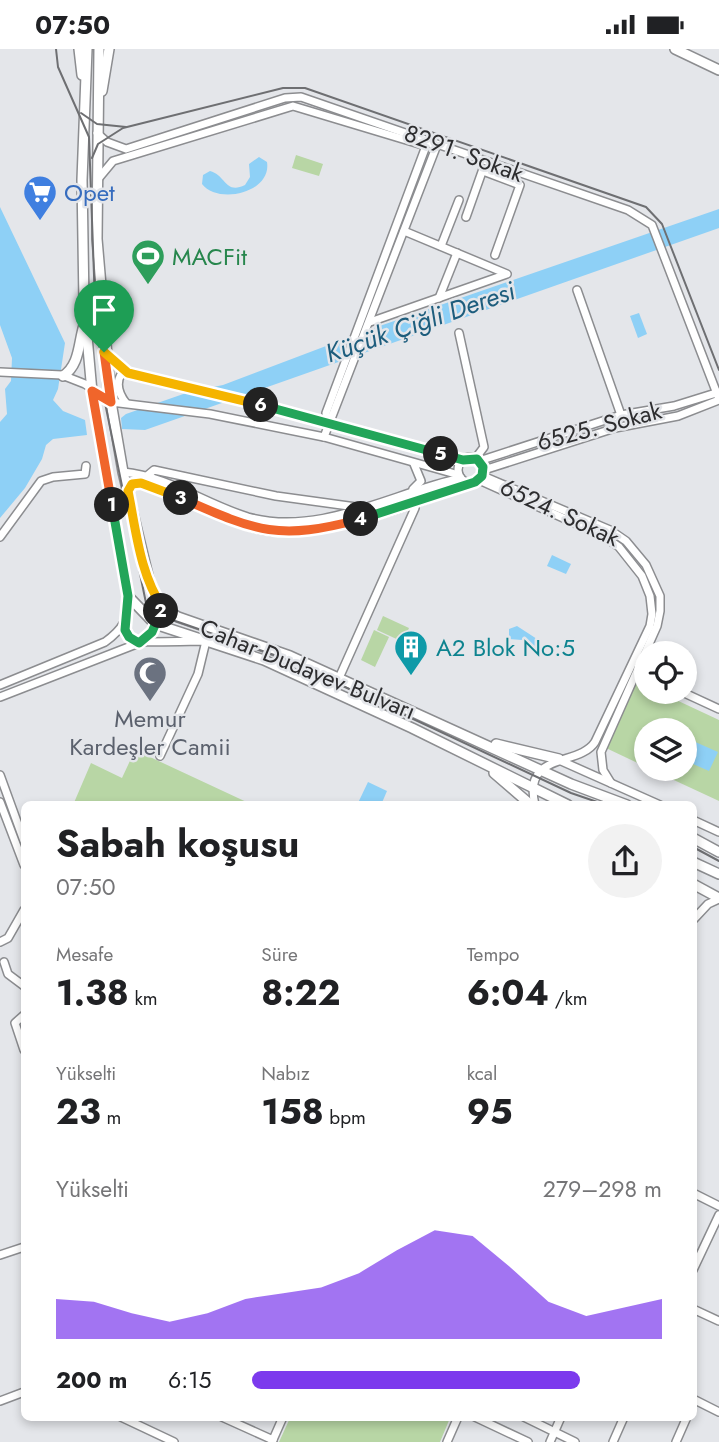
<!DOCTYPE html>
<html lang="tr">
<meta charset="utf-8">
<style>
body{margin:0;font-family:Jost,sans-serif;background:#f2f2f2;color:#202124;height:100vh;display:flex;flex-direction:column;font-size:26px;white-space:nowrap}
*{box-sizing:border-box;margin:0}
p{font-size:23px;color:#757577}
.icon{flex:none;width:38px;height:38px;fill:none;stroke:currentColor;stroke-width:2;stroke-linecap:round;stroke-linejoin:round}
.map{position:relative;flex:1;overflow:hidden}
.details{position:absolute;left:21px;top:752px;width:676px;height:620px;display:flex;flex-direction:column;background:#fff;border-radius:10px;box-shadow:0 4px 10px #0003}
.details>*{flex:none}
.fabs{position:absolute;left:634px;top:592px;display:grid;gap:14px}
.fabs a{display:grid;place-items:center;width:63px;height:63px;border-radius:50%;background:#fff;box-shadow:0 4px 10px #0003;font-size:35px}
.pin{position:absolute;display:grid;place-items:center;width:60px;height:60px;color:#fff;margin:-72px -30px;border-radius:50% 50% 50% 0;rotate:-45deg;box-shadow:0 0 7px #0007}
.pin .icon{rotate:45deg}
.km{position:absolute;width:35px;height:35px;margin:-18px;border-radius:50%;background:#222;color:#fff;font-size:19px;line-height:35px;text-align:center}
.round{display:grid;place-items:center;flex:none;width:74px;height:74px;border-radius:37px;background:#f2f2f2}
.head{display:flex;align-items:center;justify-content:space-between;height:119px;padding:0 35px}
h1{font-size:38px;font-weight:700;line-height:52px}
.stats{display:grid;grid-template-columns:repeat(3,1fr);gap:10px;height:119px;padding:7px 35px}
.stats div{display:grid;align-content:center}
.stats b{font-size:35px;font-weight:700}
.stats small{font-size:19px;font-weight:400}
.stats p{font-size:19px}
.chart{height:196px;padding:14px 35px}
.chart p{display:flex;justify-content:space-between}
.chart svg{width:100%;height:126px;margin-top:7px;fill:#7c3aed;opacity:.7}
ul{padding:0 35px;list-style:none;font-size:23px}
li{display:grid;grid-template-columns:112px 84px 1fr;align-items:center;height:52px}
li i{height:18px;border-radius:9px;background:#7c3aed}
.status{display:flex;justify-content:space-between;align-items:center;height:49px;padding:0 35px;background:#fff;direction:ltr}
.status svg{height:19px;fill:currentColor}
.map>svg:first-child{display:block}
</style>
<div class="status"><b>07:50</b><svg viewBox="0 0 49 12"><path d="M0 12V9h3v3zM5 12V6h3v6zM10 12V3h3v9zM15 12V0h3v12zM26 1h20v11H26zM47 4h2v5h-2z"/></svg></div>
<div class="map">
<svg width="719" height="1393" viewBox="0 0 719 1393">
<rect width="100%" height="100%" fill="#e4e6ea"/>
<g fill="#b8d6a5">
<polygon points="296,106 323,115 319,127 292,119"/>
<polygon points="383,567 409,579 403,593 377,581"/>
<polygon points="374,581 389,588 375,618 361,611"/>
<polygon points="636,633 646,637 646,642 657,642 719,671 719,752 648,719 684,719 684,681 646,681 646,718 606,699"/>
<polygon points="135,701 253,756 73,756 91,714 122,729"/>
<polygon points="290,1369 290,1368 450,1369 440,1393 279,1393"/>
</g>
<g fill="#8ed0f6">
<path d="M 259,108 L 267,113 C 272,144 218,156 202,135 L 203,126 L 210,122 C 226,126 225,146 245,136 L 250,128 L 249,115 Z"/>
<polygon points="0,158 65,294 58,340 53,351 63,362 85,371 87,386 53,390 46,396 42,410 25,439 0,469 0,373 7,365 5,340 11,332 12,309 0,276"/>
<polygon points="719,160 719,179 145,381 122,380 121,369 126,365 189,343 223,336 371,280"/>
<polygon points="639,264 647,285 638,289 630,267"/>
<polygon points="552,506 571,515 566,525 547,517"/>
<polygon points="517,577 537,590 536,598 522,591 509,590 509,580"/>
<polygon points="684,688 718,703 709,722 684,711"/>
<polygon points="368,733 387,742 381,756 357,756"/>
</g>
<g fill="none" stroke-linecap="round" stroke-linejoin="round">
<g stroke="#8c8d90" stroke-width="10">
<g id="minor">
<polyline points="97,84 107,93 126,100 285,49 301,48 628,161 652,176 719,350"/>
<polyline points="483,122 520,136 495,206"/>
<polyline points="98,130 113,112 293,57 426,97"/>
<polyline points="466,168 483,120"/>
<polyline points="441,197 459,151"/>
<polyline points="577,241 621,366"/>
<polyline points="439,249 457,204"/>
<polyline points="370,273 507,225 404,182"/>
<polyline points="459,284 484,398 475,410"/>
<polyline points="0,323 62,326 85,335 111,353 210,365 324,388 459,426"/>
<path d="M 126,354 C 119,345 115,334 122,324 L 329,373 L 463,411"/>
<polyline points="329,373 326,364 426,97"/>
<polyline points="324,388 435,101 432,94"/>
<circle cx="471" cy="421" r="13"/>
<polyline points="479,412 621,366 674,357 719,343"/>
<polyline points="484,421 615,379 678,367 719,351"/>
<path d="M 123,423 C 168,427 205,455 248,468 C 320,488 392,444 461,429"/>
<polyline points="148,426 154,421 276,447 356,458"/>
<polyline points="483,427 610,481 626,492 646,516 660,547 660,562 657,577 601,703 603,721 611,734"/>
<path d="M 479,431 L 603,487 L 619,498 L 642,527 L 650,547 L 652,565 L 650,577 L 595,693 C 579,718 522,702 535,756"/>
<polyline points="413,440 421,432 414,415"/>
<path d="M 128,442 L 133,435 L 141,434 C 182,446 220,471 261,481 C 312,493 420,454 469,434"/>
<polyline points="0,488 41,432 53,428 85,425 86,417"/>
<path d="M 126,572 C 125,579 125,587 133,592 C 137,594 195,592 206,592 L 198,625 L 160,707"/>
<polyline points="339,629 415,459"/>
<path d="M 0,636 L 105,593 C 123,580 129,570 128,547"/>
<polyline points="680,642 719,660"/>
<polyline points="0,648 139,594 152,583 163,559"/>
<polyline points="559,711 660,756"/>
<polyline points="0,726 24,792"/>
<polyline points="0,753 24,816"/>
<polyline points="693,771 719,783"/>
<polyline points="693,871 708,855 719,850"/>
<polyline points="0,893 8,889 24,861"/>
<polyline points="4,913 8,925 24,937"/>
<polyline points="24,966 15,974 24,1001"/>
<polyline points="693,1144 719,1157"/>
<polyline points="0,1206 24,1198"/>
<polyline points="693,1221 719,1166"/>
<polyline points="693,1260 719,1272"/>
<polyline points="693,1350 719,1363"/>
<polyline points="0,1352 24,1343"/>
<polyline points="121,1368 174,1393"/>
<polyline points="222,1368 273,1391"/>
<polyline points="475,1368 528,1393"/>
<polyline points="524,1368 575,1393"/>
<polyline points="272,1393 283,1368"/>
<polyline points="447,1393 458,1368"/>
<polyline points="550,1393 561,1368"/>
<polyline points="613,1393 624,1368"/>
<polyline points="676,1393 687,1368"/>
</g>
</g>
<g stroke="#8c8d90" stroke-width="12">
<g id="major">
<polyline points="79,0 82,26"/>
<polyline points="87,0 82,131 84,254 92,343 128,547 155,575 264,611 412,679 568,756"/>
<polyline points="99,0 97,190 111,353 123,423 151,539 163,559 178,568 290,607 571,735 627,756"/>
<polyline points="675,0 719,21"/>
<polyline points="102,42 109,0"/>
<polyline points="105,303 128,324"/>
<path d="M 63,327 C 81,315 78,292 85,273"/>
<polyline points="496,695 559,710"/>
<polyline points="494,724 531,756"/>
<polyline points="693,789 719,803"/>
<polyline points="693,813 719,825"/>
<polyline points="693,835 719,849"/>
</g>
</g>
<use href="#minor" stroke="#fff" stroke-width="7"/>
<use href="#major" stroke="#fff" stroke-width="9"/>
<g stroke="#6e6f72" stroke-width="2">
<polyline points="56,0 58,18 89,88 95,254 104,349 146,554 158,566 283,609 571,744 606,756"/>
<polyline points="81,64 97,75 126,78"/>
<polyline points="92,109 98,95 123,79 283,39 305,39 646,158 662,175 719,321"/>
<polyline points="693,798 719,812"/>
</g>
</g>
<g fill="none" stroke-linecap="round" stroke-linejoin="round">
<g stroke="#fff" stroke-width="14">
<polyline id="split-1" points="104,303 111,353 92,342 112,456"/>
</g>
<g stroke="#fff" stroke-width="14">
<polyline id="split-2" points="112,456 128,547 125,581 129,588 139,594 152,583 161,562"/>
</g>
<g stroke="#fff" stroke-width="14">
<path id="split-3" d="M 161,562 L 163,559 C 140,526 136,481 128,442 L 132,435 L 141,434 L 181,449"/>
</g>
<g stroke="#fff" stroke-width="14">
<path id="split-4" d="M 181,449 C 258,483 278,492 361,470"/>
</g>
<g stroke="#fff" stroke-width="14">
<polyline id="split-5" points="361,470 475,433 482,427 483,418 477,410 463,411 441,405"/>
</g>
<g stroke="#fff" stroke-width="14">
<polyline id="split-6" points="261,356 441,405"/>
</g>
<g stroke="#fff" stroke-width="14">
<polyline id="split-7" points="104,303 128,324 261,356"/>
</g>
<use href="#split-1" stroke="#f0652b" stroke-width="9"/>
<use href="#split-2" stroke="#22a559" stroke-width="9"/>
<use href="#split-3" stroke="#f5b400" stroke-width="9"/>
<use href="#split-4" stroke="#f0652b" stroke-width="9"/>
<use href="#split-5" stroke="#22a559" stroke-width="9"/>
<use href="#split-6" stroke="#22a559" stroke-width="9"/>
<use href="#split-7" stroke="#f5b400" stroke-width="9"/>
</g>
<defs>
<g id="supermarket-pin" transform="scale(1.75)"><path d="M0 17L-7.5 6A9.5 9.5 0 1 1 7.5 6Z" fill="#3f7fe0" stroke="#e4e6ea"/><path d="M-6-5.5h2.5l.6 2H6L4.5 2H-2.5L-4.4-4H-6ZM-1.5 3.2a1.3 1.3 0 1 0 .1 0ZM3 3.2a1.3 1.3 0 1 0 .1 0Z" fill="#fff"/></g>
<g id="stadium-pin" transform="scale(1.75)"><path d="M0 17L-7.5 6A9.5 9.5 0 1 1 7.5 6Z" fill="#2e9e5b" stroke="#e4e6ea"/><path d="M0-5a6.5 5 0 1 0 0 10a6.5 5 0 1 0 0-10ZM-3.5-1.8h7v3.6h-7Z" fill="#fff"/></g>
<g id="building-pin" transform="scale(1.75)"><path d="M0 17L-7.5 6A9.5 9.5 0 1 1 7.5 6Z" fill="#0f9aa8" stroke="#e4e6ea"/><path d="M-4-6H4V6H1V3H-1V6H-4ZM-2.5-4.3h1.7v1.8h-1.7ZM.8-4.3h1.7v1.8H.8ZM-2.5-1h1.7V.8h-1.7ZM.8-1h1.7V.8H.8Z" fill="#fff"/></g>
<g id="mosque-pin" transform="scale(1.75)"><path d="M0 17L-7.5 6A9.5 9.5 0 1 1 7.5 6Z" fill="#6b7280" stroke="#e4e6ea"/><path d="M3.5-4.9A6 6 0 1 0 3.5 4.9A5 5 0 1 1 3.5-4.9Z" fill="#fff"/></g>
</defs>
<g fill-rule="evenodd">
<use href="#supermarket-pin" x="40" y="143"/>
<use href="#stadium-pin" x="148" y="207"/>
<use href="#building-pin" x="411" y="598"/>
<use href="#mosque-pin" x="150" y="624"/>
</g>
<g text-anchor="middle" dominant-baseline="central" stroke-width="5" stroke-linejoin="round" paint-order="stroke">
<g font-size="24" fill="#2d2d2f" stroke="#e4e6ea">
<text transform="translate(464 104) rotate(20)">8291. Sokak</text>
<text transform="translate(599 377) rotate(-15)">6525. Sokak</text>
<text transform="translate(560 463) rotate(25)">6524. Sokak</text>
<text transform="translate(308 620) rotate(22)">Cahar Dudayev Bulvarı</text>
</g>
<g font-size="24" fill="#366cbe" stroke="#e4e6ea" text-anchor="start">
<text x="64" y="143">Opet</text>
</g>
<g font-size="24" fill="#27864d" stroke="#e4e6ea" text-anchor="start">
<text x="172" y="207">MACFit</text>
</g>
<g font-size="24" fill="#0d838f" stroke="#e4e6ea" text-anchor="start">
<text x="436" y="598">A2 Blok No:5</text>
</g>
<g font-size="24" fill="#5b616d" stroke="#e4e6ea">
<text x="150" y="669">Memur<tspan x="150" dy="28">Kardeşler Camii</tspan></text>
</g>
<g font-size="26" font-style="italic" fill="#1d5d7d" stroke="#e4e6ea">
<text transform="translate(420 273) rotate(-19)">Küçük Çiğli Deresi</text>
</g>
</g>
</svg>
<div class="fabs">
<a><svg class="icon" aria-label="locate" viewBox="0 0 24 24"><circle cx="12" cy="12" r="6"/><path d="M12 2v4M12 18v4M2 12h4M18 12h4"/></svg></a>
<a><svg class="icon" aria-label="layers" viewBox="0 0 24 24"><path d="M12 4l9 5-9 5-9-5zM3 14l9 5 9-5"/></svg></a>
</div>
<div class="pin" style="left:104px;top:303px;background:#1e9e55"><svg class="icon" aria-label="arrive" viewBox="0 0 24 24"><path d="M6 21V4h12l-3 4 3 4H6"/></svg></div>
<b class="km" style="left:112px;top:456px">1</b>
<b class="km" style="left:161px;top:562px">2</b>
<b class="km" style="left:181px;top:449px">3</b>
<b class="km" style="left:361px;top:470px">4</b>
<b class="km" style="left:441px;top:405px">5</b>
<b class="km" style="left:261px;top:356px">6</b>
<section class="details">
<div class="head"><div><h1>Sabah koşusu</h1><p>07:50</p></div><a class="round"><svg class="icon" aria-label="share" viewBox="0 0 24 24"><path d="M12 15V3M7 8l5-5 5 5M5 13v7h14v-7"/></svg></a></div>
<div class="stats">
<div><p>Mesafe</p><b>1.38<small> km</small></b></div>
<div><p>Süre</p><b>8:22</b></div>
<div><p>Tempo</p><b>6:04<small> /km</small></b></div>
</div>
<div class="stats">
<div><p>Yükselti</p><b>23<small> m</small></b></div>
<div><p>Nabız</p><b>158<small> bpm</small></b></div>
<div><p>kcal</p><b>95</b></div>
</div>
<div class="chart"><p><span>Yükselti</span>279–298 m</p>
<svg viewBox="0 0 160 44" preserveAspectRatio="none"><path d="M0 44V30L10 31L20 35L30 38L40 35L50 30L60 28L70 26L80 21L90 13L100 6L110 8L120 19L130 31L140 36L150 33L160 30V44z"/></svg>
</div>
<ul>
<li><b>200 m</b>6:15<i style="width:80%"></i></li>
</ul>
</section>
</div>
